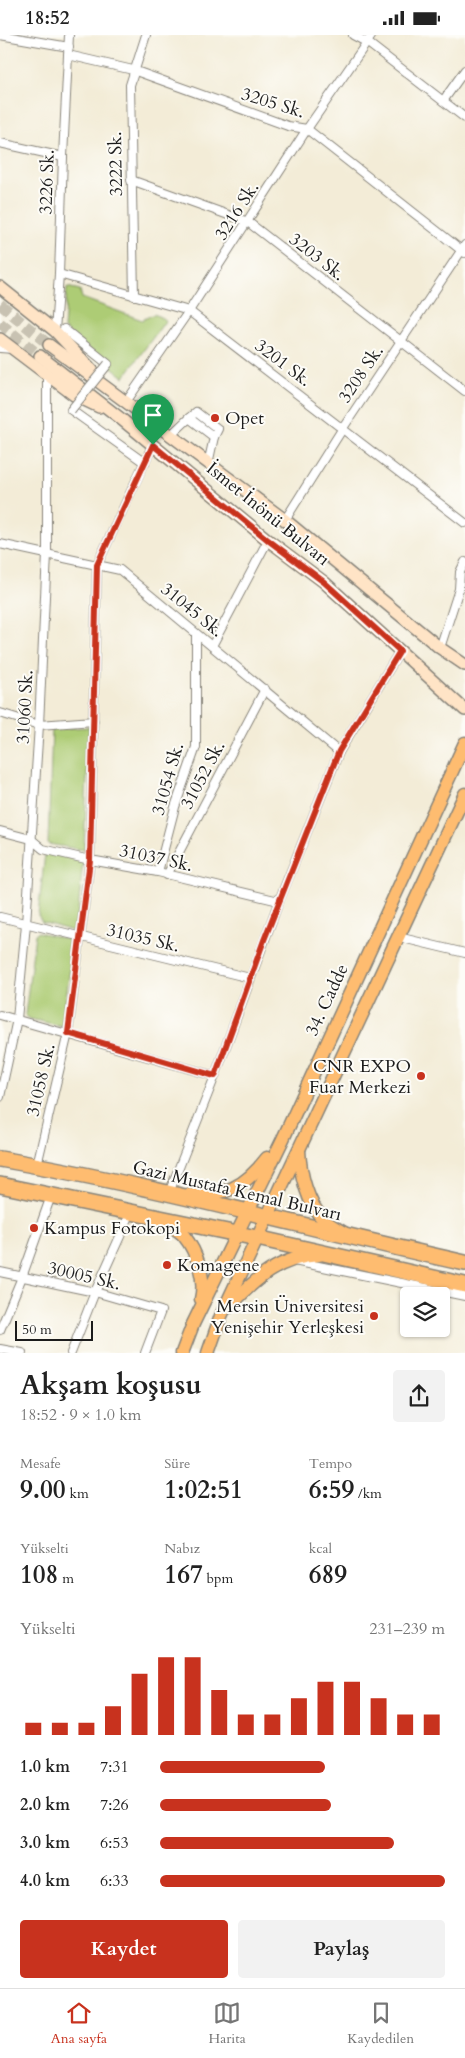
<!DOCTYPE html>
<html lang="tr">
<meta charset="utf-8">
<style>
body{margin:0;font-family:Cardo,serif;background:#f2f2f2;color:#222;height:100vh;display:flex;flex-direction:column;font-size:19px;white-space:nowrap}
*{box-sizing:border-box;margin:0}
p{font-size:16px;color:#767676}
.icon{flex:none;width:28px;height:28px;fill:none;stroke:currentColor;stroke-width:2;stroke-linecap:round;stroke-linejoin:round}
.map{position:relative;height:1318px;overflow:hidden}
.details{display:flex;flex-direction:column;background:#fff;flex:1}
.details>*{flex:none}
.buttons{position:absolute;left:400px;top:1252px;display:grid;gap:10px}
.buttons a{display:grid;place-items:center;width:50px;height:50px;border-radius:5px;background:#fff;box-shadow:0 1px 4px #0004;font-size:25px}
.scale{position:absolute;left:15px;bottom:12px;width:78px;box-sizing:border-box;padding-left:5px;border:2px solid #1c1c1c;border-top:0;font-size:14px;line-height:18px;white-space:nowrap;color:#1c1c1c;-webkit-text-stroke:4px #fdfcf7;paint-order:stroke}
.pin{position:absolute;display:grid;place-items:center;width:42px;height:42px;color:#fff;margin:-51px -21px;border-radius:50% 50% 50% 0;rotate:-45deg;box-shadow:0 0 5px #0007}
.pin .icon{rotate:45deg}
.round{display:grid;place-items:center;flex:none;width:52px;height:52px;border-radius:5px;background:#f2f2f2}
.overview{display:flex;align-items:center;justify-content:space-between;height:85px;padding:0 20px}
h1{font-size:28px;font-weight:600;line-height:38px}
.stats{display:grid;grid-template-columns:repeat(3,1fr);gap:8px;height:85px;padding:5px 20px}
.stats div{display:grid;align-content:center}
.stats b{font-size:25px;font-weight:600}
.stats small{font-size:14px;font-weight:400}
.stats p{font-size:14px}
.chart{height:140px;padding:10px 20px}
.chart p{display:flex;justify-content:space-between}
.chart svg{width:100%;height:90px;margin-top:5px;stroke:#c8321e;stroke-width:6}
.button{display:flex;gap:10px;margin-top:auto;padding:10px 20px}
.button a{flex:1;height:58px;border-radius:5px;background:#c8321e;color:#fff;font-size:20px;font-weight:600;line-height:58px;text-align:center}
.button a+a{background:#f2f2f2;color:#222}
ul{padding:0 20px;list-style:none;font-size:16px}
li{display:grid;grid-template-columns:80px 60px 1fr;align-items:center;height:38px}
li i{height:12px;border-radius:6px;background:#c8321e}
.status{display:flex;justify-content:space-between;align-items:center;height:35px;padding:0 25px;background:#fff;direction:ltr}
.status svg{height:14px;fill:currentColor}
.dock{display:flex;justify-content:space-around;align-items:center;height:70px;border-top:1px solid #e0e0e0;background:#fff;font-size:14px;color:#767676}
.dock a{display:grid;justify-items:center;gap:2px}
.dock .selected{color:#c8321e}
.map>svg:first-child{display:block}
</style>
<div class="status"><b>18:52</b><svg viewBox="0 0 49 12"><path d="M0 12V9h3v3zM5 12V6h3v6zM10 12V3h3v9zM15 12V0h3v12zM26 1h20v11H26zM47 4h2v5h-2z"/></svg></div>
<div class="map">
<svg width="465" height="1318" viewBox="0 0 465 1318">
<rect width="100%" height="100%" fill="#fdfcf7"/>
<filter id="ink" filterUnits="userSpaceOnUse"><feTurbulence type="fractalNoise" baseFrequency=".02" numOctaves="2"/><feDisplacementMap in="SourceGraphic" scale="10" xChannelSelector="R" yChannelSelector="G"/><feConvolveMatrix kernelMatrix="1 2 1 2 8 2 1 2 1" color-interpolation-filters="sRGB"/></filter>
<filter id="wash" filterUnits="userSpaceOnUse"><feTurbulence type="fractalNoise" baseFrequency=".0096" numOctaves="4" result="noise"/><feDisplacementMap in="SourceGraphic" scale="20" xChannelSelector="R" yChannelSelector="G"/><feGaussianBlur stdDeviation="1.12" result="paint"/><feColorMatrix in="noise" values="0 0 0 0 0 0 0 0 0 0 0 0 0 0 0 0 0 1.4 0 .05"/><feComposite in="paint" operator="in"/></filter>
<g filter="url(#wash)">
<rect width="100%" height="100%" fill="#f3ecd7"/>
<g fill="#adcc74" stroke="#647448">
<polygon points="67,252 80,255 82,263 142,285 154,279 166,285 124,342 64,294"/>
<polygon points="89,692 84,815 48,809 52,694"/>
<polygon points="45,818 83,826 76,897 42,887 38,880"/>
<polygon points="38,897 74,906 62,991 30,984 25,980 35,899"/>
</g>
</g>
<g filter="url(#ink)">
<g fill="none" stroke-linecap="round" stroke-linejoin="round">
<g stroke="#c8c2b2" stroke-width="11" stroke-dasharray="11 5.5" stroke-linecap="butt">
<polyline points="0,269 49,310"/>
<polyline points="0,288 40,321"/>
</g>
<g stroke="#88847a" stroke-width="10">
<g id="street">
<polyline points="0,0 69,12"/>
<polyline points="353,0 368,8 465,83"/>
<polyline points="68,20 133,35 288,91 307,94 465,218"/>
<polyline points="443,66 465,35"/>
<polyline points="0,108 63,122"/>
<polyline points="131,145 248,187 465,356"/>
<polyline points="59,239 189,276 465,488"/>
<polyline points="134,261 130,50 146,0"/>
<polyline points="64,294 108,329"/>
<polyline points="55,296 59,239 63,122 69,0"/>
<polyline points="0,313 13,314"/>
<polyline points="126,367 189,276 307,94 372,0"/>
<polyline points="71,375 145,428"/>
<polyline points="189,383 196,377 218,394 214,402 208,429"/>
<polyline points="171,400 189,383 214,402"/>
<polyline points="285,485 343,393 465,210"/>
<polyline points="0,509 120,535 339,717"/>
<polyline points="212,611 268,505"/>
<polyline points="440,613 459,554 460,537 465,527"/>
<polyline points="0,678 39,690 94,686"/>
<polyline points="0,796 31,804 43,814 90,825 158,837 279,866"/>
<polyline points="158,837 175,772 196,712 196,599"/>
<polyline points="167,840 265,654"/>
<polyline points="0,882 250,943"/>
<polyline points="398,902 465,918"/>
<polyline points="0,980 215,1041"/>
<polyline points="0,1062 17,984 26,889 39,690 47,519 47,340"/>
<polyline points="37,1130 68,998 90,825 97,530 153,409"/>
<polyline points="169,1158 215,1041 279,866 339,717 400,616"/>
<polyline points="294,1226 465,1261"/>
<polyline points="0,1237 95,1257 161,1276 145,1318"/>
<polyline points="0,1295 22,1242 51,1161"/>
<polyline points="0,1314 22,1318"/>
<polyline points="71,1318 95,1257 131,1177"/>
</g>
</g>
<g stroke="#88847a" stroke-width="14">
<g id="secondary">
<polyline points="0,252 55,296 93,336"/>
<polyline points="0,304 74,360 99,372"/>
<polyline points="49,310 285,485 440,613 465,630"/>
<polyline points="40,321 120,383 268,505 324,547 465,675"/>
</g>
</g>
<g stroke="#88847a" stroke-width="15">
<g id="primary">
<path d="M 299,1115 C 300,1137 307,1169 324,1185 C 329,1190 338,1194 344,1198"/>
<path d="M 188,1160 C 226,1160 243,1154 267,1123"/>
<path d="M 162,1185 C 168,1190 179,1195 184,1201 C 197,1217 206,1244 201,1264"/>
<path d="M 229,1272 C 255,1244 279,1222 319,1220"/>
<polyline points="182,1318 193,1289 283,1104 465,708"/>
<polyline points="208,1318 221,1281 465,759"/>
</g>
</g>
<g stroke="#88847a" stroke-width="18">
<g id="highway">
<path d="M 0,1124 C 157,1151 310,1194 465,1228"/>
<polyline points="0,1150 257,1203 465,1250"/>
</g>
</g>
<use href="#street" stroke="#fff" stroke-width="8"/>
<use href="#secondary" stroke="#ffe4c6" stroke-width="11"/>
<use href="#primary" stroke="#febc70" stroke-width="12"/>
<use href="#highway" stroke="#febc70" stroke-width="15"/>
<g stroke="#88847a" stroke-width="10" stroke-linecap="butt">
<polyline id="street-bridge" points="71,375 108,329"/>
</g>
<use href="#street-bridge" stroke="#fff" stroke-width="8"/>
</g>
</g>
<g fill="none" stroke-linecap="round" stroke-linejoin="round" filter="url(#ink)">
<g stroke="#fff" stroke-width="10">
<polygon id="route" points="153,410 268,505 324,547 400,616 339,716 264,905 215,1041 68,998 90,825 97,530"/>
</g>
<use href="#route" stroke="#c8321e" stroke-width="6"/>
</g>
<g fill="#c8321e" stroke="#fdfcf7" stroke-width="2">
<circle cx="215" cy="383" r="5"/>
<circle cx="421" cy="1041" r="5"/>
<circle cx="34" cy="1193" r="5"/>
<circle cx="167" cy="1230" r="5"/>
<circle cx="374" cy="1281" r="5"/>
</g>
<g text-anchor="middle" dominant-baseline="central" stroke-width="4" stroke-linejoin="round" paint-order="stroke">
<g font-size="18" fill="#1c1c1c" stroke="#fdfcf7">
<text transform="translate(273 68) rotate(17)">3205 Sk.</text>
<text transform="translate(116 129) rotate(-91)">3222 Sk.</text>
<text transform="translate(47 147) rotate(-88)">3226 Sk.</text>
<text transform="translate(237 176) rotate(-57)">3216 Sk.</text>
<text transform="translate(317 222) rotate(38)">3203 Sk.</text>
<text transform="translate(283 328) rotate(37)">3201 Sk.</text>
<text transform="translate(361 339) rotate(-56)">3208 Sk.</text>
<text transform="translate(268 479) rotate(39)">İsmet İnönü Bulvarı</text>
<text transform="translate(192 575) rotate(39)">31045 Sk.</text>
<text transform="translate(25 672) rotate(-87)">31060 Sk.</text>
<text transform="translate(203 740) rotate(-62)">31052 Sk.</text>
<text transform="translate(168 744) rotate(-74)">31054 Sk.</text>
<text transform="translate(156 823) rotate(12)">31037 Sk.</text>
<text transform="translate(143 903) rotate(13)">31035 Sk.</text>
<text transform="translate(327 965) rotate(-65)">34. Cadde</text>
<text transform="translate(41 1045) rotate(-77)">31058 Sk.</text>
<text transform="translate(237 1156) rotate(13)">Gazi Mustafa Kemal Bulvarı</text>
<text transform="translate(84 1241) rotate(13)">30005 Sk.</text>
</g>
<g font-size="18" fill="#1c1c1c" stroke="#fdfcf7" text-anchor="start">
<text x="225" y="383">Opet</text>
<text x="411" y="1031" text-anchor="end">CNR EXPO<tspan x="411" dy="21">Fuar Merkezi</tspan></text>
<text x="44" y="1193">Kampus Fotokopi</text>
<text x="177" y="1230">Komagene</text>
<text x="364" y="1271" text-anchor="end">Mersin Üniversitesi<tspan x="364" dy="21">Yenişehir Yerleşkesi</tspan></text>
</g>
</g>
</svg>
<div class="buttons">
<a><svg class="icon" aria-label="layers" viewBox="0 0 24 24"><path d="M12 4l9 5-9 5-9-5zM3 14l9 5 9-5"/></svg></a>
</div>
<div class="scale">50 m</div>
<div class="pin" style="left:153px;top:410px;background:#1e9e55"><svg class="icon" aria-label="arrive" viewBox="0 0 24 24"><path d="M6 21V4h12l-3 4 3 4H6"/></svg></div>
</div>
<section class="details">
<div class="overview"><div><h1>Akşam koşusu</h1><p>18:52 · 9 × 1.0 km</p></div><a class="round"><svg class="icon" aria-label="share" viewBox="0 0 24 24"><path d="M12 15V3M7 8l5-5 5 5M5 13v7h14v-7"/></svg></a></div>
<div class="stats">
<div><p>Mesafe</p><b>9.00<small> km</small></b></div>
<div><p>Süre</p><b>1:02:51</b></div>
<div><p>Tempo</p><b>6:59<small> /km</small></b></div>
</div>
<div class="stats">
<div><p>Yükselti</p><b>108<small> m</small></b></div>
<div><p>Nabız</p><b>167<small> bpm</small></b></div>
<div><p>kcal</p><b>689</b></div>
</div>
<div class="chart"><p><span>Yükselti</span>231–239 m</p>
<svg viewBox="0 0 160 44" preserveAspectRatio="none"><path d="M5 44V38M15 44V38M25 44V38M35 44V30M45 44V14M55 44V6M65 44V6M75 44V22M85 44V34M95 44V34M105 44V26M115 44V18M125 44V18M135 44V26M145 44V34M155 44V34"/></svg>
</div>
<ul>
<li><b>1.0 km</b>7:31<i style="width:58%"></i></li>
<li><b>2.0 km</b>7:26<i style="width:60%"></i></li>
<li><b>3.0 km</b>6:53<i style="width:82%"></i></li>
<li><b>4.0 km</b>6:33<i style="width:100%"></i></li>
</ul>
<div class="button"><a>Kaydet</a><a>Paylaş</a></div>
</section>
<nav class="dock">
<a class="selected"><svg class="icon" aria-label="home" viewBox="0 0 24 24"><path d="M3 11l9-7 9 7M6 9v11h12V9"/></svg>Ana sayfa</a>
<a><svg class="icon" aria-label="map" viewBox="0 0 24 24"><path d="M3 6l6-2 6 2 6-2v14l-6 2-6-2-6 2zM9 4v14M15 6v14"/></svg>Harita</a>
<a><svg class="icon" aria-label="saved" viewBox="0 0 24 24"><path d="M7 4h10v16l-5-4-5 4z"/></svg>Kaydedilen</a>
</nav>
